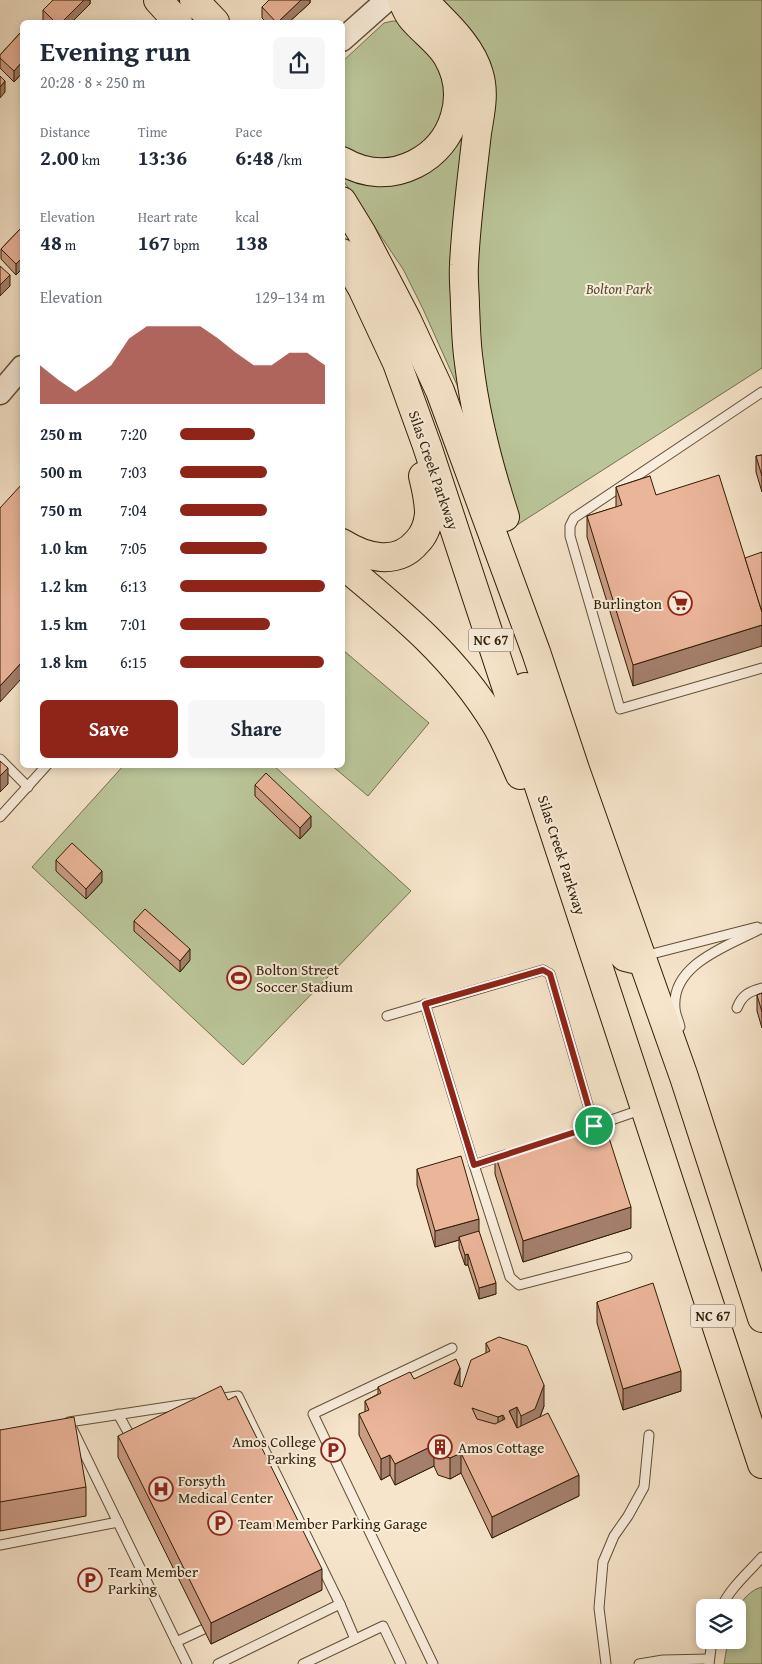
<!DOCTYPE html>
<meta charset="utf-8">
<style>
body{margin:0;font-family:"Gentium Book Plus",serif;background:#f6f6f7;color:#1f2937;height:100vh;display:flex;flex-direction:column;font-size:19px;white-space:nowrap}
*{box-sizing:border-box;margin:0}
p{font-size:16px;color:#747a83}
.icon{flex:none;width:28px;height:28px;fill:none;stroke:currentColor;stroke-width:2;stroke-linecap:round;stroke-linejoin:round}
.map{position:relative;flex:1;overflow:hidden}
.details{position:absolute;left:20px;top:20px;width:325px;height:748px;display:flex;flex-direction:column;background:#fff;border-radius:8px;box-shadow:0 2px 8px #0003}
.details>*{flex:none}
.tools{position:absolute;left:696px;top:1599px;display:grid;gap:10px}
.tools a{display:grid;place-items:center;width:50px;height:50px;border-radius:8px;background:#fff;box-shadow:0 2px 8px #0003;font-size:25px}
.pin{position:absolute;display:grid;place-items:center;width:42px;height:42px;color:#fff;margin:-21px;border:2px solid #fff;border-radius:50%;box-shadow:0 1px 5px #0007}
.round{display:grid;place-items:center;flex:none;width:52px;height:52px;border-radius:8px;background:#f6f6f7}
.head{display:flex;align-items:center;justify-content:space-between;height:85px;padding:0 20px}
h1{font-size:28px;font-weight:700;line-height:38px}
.stats{display:grid;grid-template-columns:repeat(3,1fr);gap:8px;height:85px;padding:5px 20px}
.stats div{display:grid;align-content:center}
.stats b{font-size:21px;font-weight:700}
.stats small{font-size:14px;font-weight:400}
.stats p{font-size:14px}
.chart{height:140px;padding:10px 20px}
.chart p{display:flex;justify-content:space-between}
.chart svg{width:100%;height:90px;margin-top:5px;fill:#8f2418;opacity:.7}
.cta{display:flex;gap:10px;margin-top:auto;padding:10px 20px}
.cta a{flex:1;height:58px;border-radius:8px;background:#8f2418;color:#fff;font-size:20px;font-weight:700;line-height:58px;text-align:center}
.cta a+a{background:#f6f6f7;color:#1f2937}
ul{padding:0 20px;list-style:none;font-size:16px}
li{display:grid;grid-template-columns:80px 60px 1fr;align-items:center;height:38px}
li i{height:12px;border-radius:6px;background:#8f2418}
.map>svg:first-child{display:block}
</style>
<div class="map">
<svg width="762" height="1664" viewBox="0 0 762 1664">
<rect width="100%" height="100%" fill="#f6e5cb"/>
<filter id="stains"><feTurbulence type="fractalNoise" baseFrequency=".004" numOctaves="4"/><feColorMatrix values="0 0 0 0 .2 0 0 0 0 .09 0 0 0 0 .02 0 0 0 .5 -.17"/></filter>
<radialGradient id="worn" r=".72"><stop offset=".6" stop-color="#630" stop-opacity="0"/><stop offset="1" stop-color="#630" stop-opacity=".3"/></radialGradient>
<g fill="#bac599" stroke="#75714e">
<polygon points="437,0 762,0 762,368 517,525 481,378 476,290 479,220 486,156"/>
<polygon points="393,21 401,22 437,55 449,103 431,143 391,163 343,155 343,61 384,23"/>
<polygon points="474,109 462,396 423,309 403,269 343,180 342,169 392,179"/>
<polygon points="343,650 429,723 368,796 331,765 342,765"/>
<polygon points="124,765 273,765 411,891 243,1065 32,867"/>
<path d="M 762,1587 L 762,1664 L 724,1664 L 728,1640 L 738,1640 C 738,1631 736,1621 738,1612 C 739,1601 752,1589 762,1587 Z"/>
</g>
<g fill="none" stroke-linecap="round" stroke-linejoin="round">
<g stroke="#624f35" stroke-width="11">
<g id="service">
<polyline points="762,392 574,518 570,526 570,536 620,709 762,668"/>
<polyline points="0,759 28,787"/>
<polyline points="0,817 47,765"/>
<polyline points="644,956 757,927"/>
<polyline points="425,1004 474,1165"/>
<path d="M 737,1008 C 742,995 750,991 762,988"/>
<polyline points="387,1016 543,970 550,974 594,1126"/>
<path d="M 680,1027 C 679,1021 675,1014 675,1008 C 671,963 731,945 762,928"/>
<polyline points="594,1126 643,1109"/>
<polyline points="505,1155 474,1165 510,1277 519,1285 627,1257"/>
<polyline points="216,1399 238,1396 340,1604 218,1664"/>
<polyline points="118,1414 133,1441"/>
<polyline points="0,1545 118,1522"/>
<polyline points="340,1604 355,1639"/>
<path d="M 721,1608 C 730,1588 748,1573 762,1557"/>
<polyline points="176,1642 204,1629"/>
<polyline points="187,1664 69,1422 194,1403"/>
<polyline points="303,1664 383,1626 401,1664"/>
<polyline points="433,1664 313,1414 452,1348"/>
<polyline points="606,1664 599,1608 603,1562 614,1536 628,1516 644,1487 649,1435"/>
<polyline points="639,1664 663,1660 709,1659"/>
<polyline points="709,1664 712,1640"/>
</g>
</g>
<g stroke="#624f35" stroke-width="25">
<g id="tertiary">
<polyline points="342,40 387,0"/>
<polyline points="0,393 22,367"/>
</g>
</g>
<g stroke="#301d03" stroke-width="30">
<g id="primary">
<polyline points="158,0 178,22"/>
<polyline points="194,0 215,22"/>
<path d="M 421,0 L 425,2 C 445,23 471,45 479,74 C 485,94 480,113 477,133 C 472,177 466,221 464,265 C 463,279 465,293 465,306 C 466,325 466,344 469,363 C 475,415 489,468 505,517"/>
<path d="M 342,161 C 366,175 391,176 415,164 C 455,144 470,95 447,56 C 438,41 422,31 411,17 C 407,12 405,6 402,0"/>
<polyline points="342,201 361,232 407,320 440,391 536,652 576,772 684,1077 762,1318"/>
<polyline points="342,253 362,288 397,363 427,446 762,1464"/>
<path d="M 342,543 C 366,558 397,566 417,542 C 424,535 428,524 429,514 C 429,501 426,488 423,476"/>
<path d="M 342,564 C 401,613 455,657 495,723 C 505,739 512,757 520,775"/>
<polyline points="525,687 542,732 590,882 614,945 625,957 633,959 642,957"/>
</g>
</g>
<use href="#service" stroke="#f9eedd" stroke-width="9"/>
<use href="#tertiary" stroke="#f9eedd" stroke-width="22"/>
<use href="#primary" stroke="#f6e5cb" stroke-width="28"/>
</g>
<g fill="#ca9c84" stroke="#301d03">
<polygon points="90,0 90,4 72,22 44,22 43,21 43,10"/>
<polygon points="310,0 310,3 289,22 266,22 262,18 262,7"/>
<polygon points="22,31 22,73 14,82 0,68 0,55"/>
<polygon points="22,227 22,269 16,275 1,259 1,249"/>
<polygon points="762,455 762,492 756,472 756,456"/>
<polygon points="650,476 633,686 587,537 587,516 616,507 616,487"/>
<polygon points="255,785 311,827 300,839 255,796"/>
<polygon points="56,860 102,882 86,899 56,871"/>
<polygon points="134,921 190,960 180,972 134,931"/>
<polygon points="762,993 762,1028 757,1011 757,995"/>
<polygon points="495,1154 631,1228 523,1262 495,1174"/>
<polygon points="417,1169 479,1232 496,1294 479,1299 468,1265 465,1265 459,1248 459,1240 435,1247 417,1185"/>
<polygon points="597,1302 681,1391 623,1410 597,1323"/>
<polygon points="486,1343 544,1406 540,1417 579,1496 492,1538 461,1473 450,1479 438,1475 434,1466 395,1485 390,1475 381,1480 359,1435 359,1414 365,1412 365,1401 378,1394 378,1387 414,1379 462,1387 486,1353"/>
<polygon points="0,1430 86,1487 86,1516 0,1531"/>
<polygon points="118,1436 322,1590 211,1644 118,1457"/>
</g>
<g fill="#a47f6c" stroke="#301d03">
<polygon points="84,0 90,0 90,4 72,22 62,22"/>
<polygon points="301,0 310,0 310,3 289,22 278,22"/>
<polygon points="22,62 22,73 14,82 14,71"/>
<polygon points="5,81 5,92 0,98 0,87"/>
<polygon points="22,258 22,269 16,275 16,264"/>
<polygon points="10,275 10,286 0,296 0,285"/>
<polygon points="762,625 762,646 633,686 633,665"/>
<polygon points="22,662 22,678 0,702 0,686"/>
<polygon points="8,768 8,784 0,792 0,776"/>
<polygon points="311,816 311,827 300,839 300,828"/>
<polygon points="102,871 102,882 86,899 86,889"/>
<polygon points="190,949 190,960 180,972 180,961"/>
<polygon points="631,1207 631,1228 523,1262 523,1241"/>
<polygon points="479,1219 479,1235 459,1237 459,1240 435,1247 435,1231"/>
<polygon points="468,1254 468,1265 465,1265 465,1255"/>
<polygon points="496,1283 496,1294 479,1299 479,1288"/>
<polygon points="460,1368 460,1389 454,1384"/>
<polygon points="681,1371 681,1391 623,1410 623,1389"/>
<polygon points="544,1385 544,1406 535,1430 521,1436 521,1416"/>
<polygon points="517,1407 517,1428 509,1411"/>
<polygon points="503,1415 503,1435 498,1438 498,1417"/>
<polygon points="434,1445 434,1466 395,1485 395,1464"/>
<polygon points="461,1453 461,1473 450,1479 450,1458"/>
<polygon points="390,1455 390,1475 381,1480 381,1459"/>
<polygon points="579,1475 579,1496 492,1538 492,1517"/>
<polygon points="322,1569 322,1590 211,1644 211,1623"/>
</g>
<g fill="#ebb59a" stroke="#301d03" fill-rule="evenodd">
<polygon points="53,0 84,0 62,22 55,22 43,10"/>
<polygon points="269,0 301,0 278,22 276,22 262,7"/>
<polygon points="22,31 22,62 14,71 0,58 0,55"/>
<polygon points="0,76 5,81 0,87"/>
<polygon points="22,227 22,258 16,264 1,249"/>
<polygon points="0,266 10,275 0,285"/>
<polygon points="762,455 762,476 756,456"/>
<polygon points="719,475 762,612 762,625 633,665 587,516 622,505 616,487 650,476 656,495"/>
<polygon points="22,484 22,662 0,686 0,508"/>
<polygon points="762,552 762,612 745,558"/>
<polygon points="0,761 8,768 0,776"/>
<polygon points="266,773 311,816 300,828 255,785"/>
<polygon points="72,843 102,871 86,889 56,860"/>
<polygon points="145,909 190,949 180,961 134,921"/>
<polygon points="762,993 762,1012 757,995"/>
<polygon points="603,1119 631,1207 523,1241 495,1154"/>
<polygon points="461,1156 479,1219 435,1231 417,1169"/>
<polygon points="479,1231 496,1283 479,1288 468,1254 465,1255 459,1237"/>
<polygon points="653,1283 681,1371 623,1389 597,1302"/>
<path d="M 499,1337 L 527,1346 L 544,1385 L 535,1409 L 521,1416 L 517,1407 L 509,1411 L 517,1428 L 548,1413 L 579,1475 L 492,1517 L 461,1453 L 450,1458 L 438,1454 L 434,1445 L 395,1464 L 390,1455 L 381,1459 L 359,1414 L 369,1410 L 365,1401 L 381,1393 L 378,1387 L 410,1372 L 414,1379 L 456,1359 L 460,1368 L 454,1384 L 462,1387 L 471,1360 L 490,1351 L 486,1343 ZM 472,1408 L 498,1417 L 503,1415 L 505,1419 L 495,1424 L 477,1419 Z"/>
<polygon points="221,1386 228,1400 236,1396 322,1569 211,1623 118,1436"/>
<polygon points="74,1417 86,1487 0,1502 0,1430"/>
</g>
<g fill="none" stroke-linecap="round" stroke-linejoin="round">
<g stroke="#fff" stroke-width="10">
<polygon id="route" points="543,970 550,974 594,1126 474,1165 425,1004"/>
</g>
<use href="#route" stroke="#8f2418" stroke-width="6"/>
</g>
<defs>
<g id="supermarket-ring" transform="scale(1.25)"><circle r="9.5" fill="#f9eedd" stroke="#8f2418" stroke-width="1.5"/><path d="M-6-5.5h2.5l.6 2H6L4.5 2H-2.5L-4.4-4H-6ZM-1.5 3.2a1.3 1.3 0 1 0 .1 0ZM3 3.2a1.3 1.3 0 1 0 .1 0Z" fill="#8f2418"/></g>
<g id="stadium-ring" transform="scale(1.25)"><circle r="9.5" fill="#f9eedd" stroke="#8f2418" stroke-width="1.5"/><path d="M0-5a6.5 5 0 1 0 0 10a6.5 5 0 1 0 0-10ZM-3.5-1.8h7v3.6h-7Z" fill="#8f2418"/></g>
<g id="building-ring" transform="scale(1.25)"><circle r="9.5" fill="#f9eedd" stroke="#8f2418" stroke-width="1.5"/><path d="M-4-6H4V6H1V3H-1V6H-4ZM-2.5-4.3h1.7v1.8h-1.7ZM.8-4.3h1.7v1.8H.8ZM-2.5-1h1.7V.8h-1.7ZM.8-1h1.7V.8H.8Z" fill="#8f2418"/></g>
<g id="parking-ring" transform="scale(1.25)"><circle r="9.5" fill="#f9eedd" stroke="#8f2418" stroke-width="1.5"/><path d="M-3.5-5.5H1a3.5 3.5 0 0 1 0 7H-1V5.5H-3.5ZM-1-3.4V-.6H.8a1.4 1.4 0 0 0 0-2.8Z" fill="#8f2418"/></g>
<g id="hospital-ring" transform="scale(1.25)"><circle r="9.5" fill="#f9eedd" stroke="#8f2418" stroke-width="1.5"/><path d="M-5-5h3v3.5h4V-5h3V5h-3V1.5h-4V5h-3Z" fill="#8f2418"/></g>
</defs>
<g fill-rule="evenodd">
<use href="#supermarket-ring" x="680" y="603"/>
<use href="#stadium-ring" x="239" y="978"/>
<use href="#building-ring" x="440" y="1447"/>
<use href="#parking-ring" x="333" y="1450"/>
<use href="#hospital-ring" x="161" y="1489"/>
<use href="#parking-ring" x="220" y="1523"/>
<use href="#parking-ring" x="90" y="1580"/>
</g>
<g text-anchor="middle" dominant-baseline="central" stroke-width="4" stroke-linejoin="round" paint-order="stroke">
<g fill="#f9eedd" stroke="#6c5c44" stroke-width="1">
<rect x="468.5" y="628.5" width="45" height="23" rx="4"/>
<rect x="690.5" y="1304.5" width="45" height="23" rx="4"/>
</g>
<g font-size="14" font-weight="bold" fill="#301d03">
<text x="491" y="640">NC 67</text>
<text x="713" y="1316">NC 67</text>
</g>
<g font-size="15" font-style="italic" fill="#594f30" stroke="#f9eedd">
<text x="619" y="288">Bolton Park</text>
</g>
<g font-size="15" fill="#301d03" stroke="#f9eedd">
<text transform="translate(434 470) rotate(71)">Silas Creek Parkway</text>
<text transform="translate(562 855) rotate(72)">Silas Creek Parkway</text>
</g>
<g font-size="15" fill="#301d03" stroke="#f9eedd" text-anchor="start">
<text x="662" y="603" text-anchor="end">Burlington</text>
<text x="256" y="969">Bolton Street<tspan x="256" dy="17">Soccer Stadium</tspan></text>
<text x="316" y="1441" text-anchor="end">Amos College<tspan x="316" dy="17">Parking</tspan></text>
<text x="458" y="1447">Amos Cottage</text>
<text x="178" y="1480">Forsyth<tspan x="178" dy="17">Medical Center</tspan></text>
<text x="238" y="1523">Team Member Parking Garage</text>
<text x="108" y="1571">Team Member<tspan x="108" dy="17">Parking</tspan></text>
</g>
</g>
<rect width="100%" height="100%" filter="url(#stains)"/>
<rect width="100%" height="100%" fill="url(#worn)"/>
</svg>
<div class="tools">
<a><svg class="icon" aria-label="layers" viewBox="0 0 24 24"><path d="M12 4l9 5-9 5-9-5zM3 14l9 5 9-5"/></svg></a>
</div>
<div class="pin" style="left:594px;top:1126px;background:#1e9e55"><svg class="icon" aria-label="arrive" viewBox="0 0 24 24"><path d="M6 21V4h12l-3 4 3 4H6"/></svg></div>
<section class="details">
<div class="head"><div><h1>Evening run</h1><p>20:28 · 8 × 250 m</p></div><a class="round"><svg class="icon" aria-label="share" viewBox="0 0 24 24"><path d="M12 15V3M7 8l5-5 5 5M5 13v7h14v-7"/></svg></a></div>
<div class="stats">
<div><p>Distance</p><b>2.00<small> km</small></b></div>
<div><p>Time</p><b>13:36</b></div>
<div><p>Pace</p><b>6:48<small> /km</small></b></div>
</div>
<div class="stats">
<div><p>Elevation</p><b>48<small> m</small></b></div>
<div><p>Heart rate</p><b>167<small> bpm</small></b></div>
<div><p>kcal</p><b>138</b></div>
</div>
<div class="chart"><p><span>Elevation</span>129–134 m</p>
<svg viewBox="0 0 160 44" preserveAspectRatio="none"><path d="M0 44V25L10 32L20 38L30 32L40 25L50 12L60 6L70 6L80 6L90 6L100 12L110 19L120 25L130 25L140 19L150 19L160 25V44z"/></svg>
</div>
<ul>
<li><b>250 m</b>7:20<i style="width:52%"></i></li>
<li><b>500 m</b>7:03<i style="width:60%"></i></li>
<li><b>750 m</b>7:04<i style="width:60%"></i></li>
<li><b>1.0 km</b>7:05<i style="width:60%"></i></li>
<li><b>1.2 km</b>6:13<i style="width:100%"></i></li>
<li><b>1.5 km</b>7:01<i style="width:62%"></i></li>
<li><b>1.8 km</b>6:15<i style="width:99%"></i></li>
</ul>
<div class="cta"><a>Save</a><a>Share</a></div>
</section>
</div>
